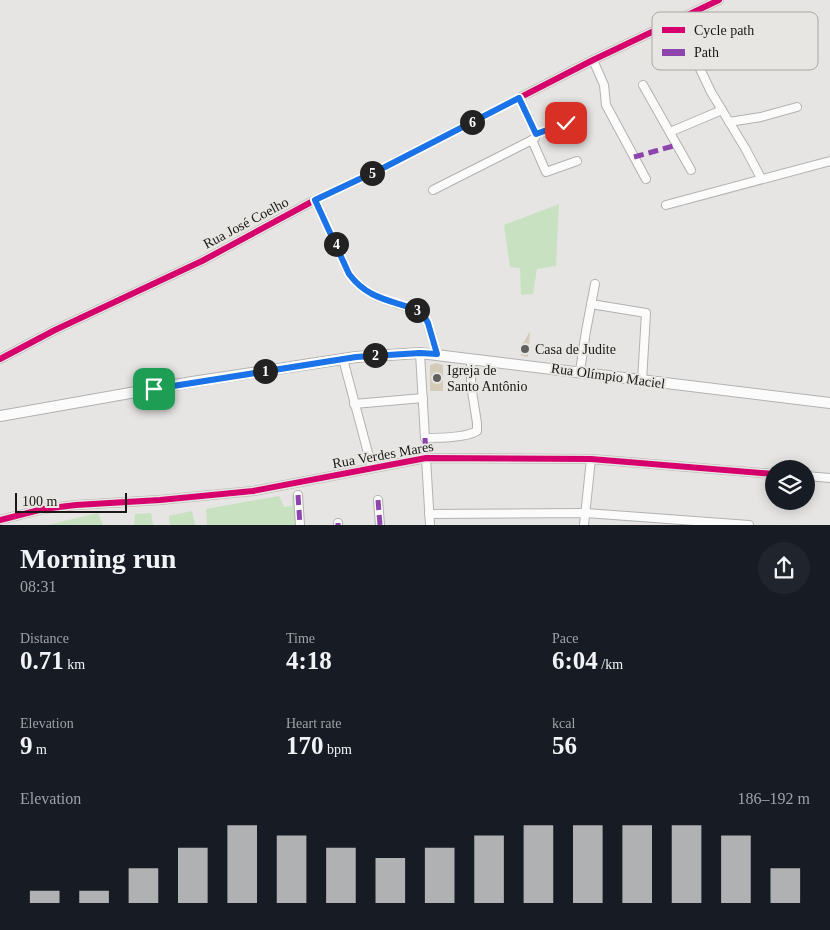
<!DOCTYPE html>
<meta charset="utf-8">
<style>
body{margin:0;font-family:"Times New Roman",serif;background:#20242c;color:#f1f3f6;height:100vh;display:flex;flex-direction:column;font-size:19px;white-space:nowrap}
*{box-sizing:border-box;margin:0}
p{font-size:16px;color:#9ea1a6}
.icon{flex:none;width:28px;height:28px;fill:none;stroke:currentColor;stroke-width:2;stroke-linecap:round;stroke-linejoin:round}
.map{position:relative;height:525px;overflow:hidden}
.drawer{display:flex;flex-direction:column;background:#171b24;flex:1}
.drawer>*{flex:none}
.fabs{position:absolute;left:765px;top:460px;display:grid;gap:10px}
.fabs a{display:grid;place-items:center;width:50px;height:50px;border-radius:50%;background:#171b24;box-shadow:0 2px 12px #0003;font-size:25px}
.scale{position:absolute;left:15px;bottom:12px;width:112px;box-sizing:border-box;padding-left:5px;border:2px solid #191817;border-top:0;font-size:14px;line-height:18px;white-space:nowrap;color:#191817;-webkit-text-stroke:4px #e7e6e2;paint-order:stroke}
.pin{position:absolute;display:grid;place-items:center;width:42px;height:42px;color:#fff;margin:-21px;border-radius:10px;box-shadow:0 2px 8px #0006}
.km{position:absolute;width:25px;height:25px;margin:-12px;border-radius:50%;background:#222;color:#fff;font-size:14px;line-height:25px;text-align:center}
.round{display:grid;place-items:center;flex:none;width:52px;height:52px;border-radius:26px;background:#20242c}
.overview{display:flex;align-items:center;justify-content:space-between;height:85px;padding:0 20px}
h1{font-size:28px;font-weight:700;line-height:38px}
.figures{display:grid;grid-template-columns:repeat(3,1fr);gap:8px;height:85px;padding:5px 20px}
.figures div{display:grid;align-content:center}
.figures b{font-size:25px;font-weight:700}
.figures small{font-size:14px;font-weight:400}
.figures p{font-size:14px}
.chart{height:140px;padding:10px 20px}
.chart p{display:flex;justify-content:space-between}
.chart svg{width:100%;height:90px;margin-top:5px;stroke:#b0b1b2;stroke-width:6}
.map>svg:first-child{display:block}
</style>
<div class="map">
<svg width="830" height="525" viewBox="0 0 830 525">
<rect width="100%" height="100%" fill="#e6e5e3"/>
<g fill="#c7e1c1">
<polygon points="559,204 556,266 537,269 533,294 521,295 520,268 510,267 504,225"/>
<polygon points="301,492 302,525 207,525 206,509 279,496 284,507 292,506 292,495"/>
<polygon points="192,511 195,525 170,525 169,516"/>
<polygon points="98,513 103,525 48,525"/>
<polygon points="151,513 153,525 134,525 135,514"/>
</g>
<g fill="#d5cbb9">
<polygon points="530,331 528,357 521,356 523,342 524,342"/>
<polygon points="436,363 443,365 443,391 430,391 430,365"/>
</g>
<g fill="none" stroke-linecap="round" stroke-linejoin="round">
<g stroke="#b3b2b1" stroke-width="10">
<g id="minor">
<polyline points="677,20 711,92 745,148 761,178"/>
<polyline points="593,60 604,85 606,105 646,179"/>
<polyline points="643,85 691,170"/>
<polyline points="519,98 536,134"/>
<polyline points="729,122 761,117 797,107"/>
<polyline points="670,132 722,110"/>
<polyline points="536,134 566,123 574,125"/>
<polyline points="532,140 546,172 577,161"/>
<polyline points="433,190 532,140 535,138 536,134"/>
<path d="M 315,200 L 349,274 C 369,301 394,300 422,313 L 428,323 L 437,354"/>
<polyline points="666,205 830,161"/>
<polyline points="591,304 646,313 642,381"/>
<path d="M 420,353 L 425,438 C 439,438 465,438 477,431 L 477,423 L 471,385 L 471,359"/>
<polyline points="0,359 55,330 202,261 315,200 385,167 593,60 719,0"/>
<polyline points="343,359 372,468"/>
<polyline points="580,371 586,331 595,284"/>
<polyline points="354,404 423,398"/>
<polyline points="426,458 430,525"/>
<polyline points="806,476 830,478"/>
<polyline points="298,495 300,525"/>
<polyline points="378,500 380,525"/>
<polyline points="429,514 586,513 749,525"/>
<polyline points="0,520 43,509 76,505 160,500 253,491 426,458 591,459 774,474"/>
<polyline points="338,523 338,525"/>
<polyline points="584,525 591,459"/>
</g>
</g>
<g stroke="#b3b2b1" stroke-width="12">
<polyline id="major" points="0,416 192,382 356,357 420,353 830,403"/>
</g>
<use href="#minor" stroke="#fbfbfb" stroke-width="8"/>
<use href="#major" stroke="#fbfbfb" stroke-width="10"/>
<g stroke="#8e44ad" stroke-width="5" stroke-dasharray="10 5" stroke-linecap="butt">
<polyline points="634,157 677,145"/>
<polyline points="425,438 426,458"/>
<polyline points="298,495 300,525"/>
<polyline points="378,500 380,525"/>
<polyline points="338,523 338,525"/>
</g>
<g stroke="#e7e6e2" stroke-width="9">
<g id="cycleway">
<polyline points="0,359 55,330 202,261 315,200 385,167 593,60 719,0"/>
<polyline points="0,520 43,509 76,505 160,500 253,491 426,458 591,459 774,474"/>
</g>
</g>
<use href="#cycleway" stroke="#d6006c" stroke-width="6"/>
</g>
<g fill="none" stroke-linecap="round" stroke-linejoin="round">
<g stroke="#fff" stroke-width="10">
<path id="route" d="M 154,389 L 356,357 L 420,353 L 437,354 L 428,323 L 422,312 C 394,300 369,301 349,274 L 315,200 L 385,167 L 519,98 L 536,134 L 566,123"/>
</g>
<use href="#route" stroke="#1a73e8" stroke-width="6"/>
</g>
<g fill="#61605e" stroke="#e7e6e2" stroke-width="2">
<circle cx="525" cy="349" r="5"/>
<circle cx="437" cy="378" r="5"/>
</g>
<g text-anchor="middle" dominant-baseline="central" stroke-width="4" stroke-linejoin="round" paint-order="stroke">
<g font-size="14" fill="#191817" stroke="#e7e6e2">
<text transform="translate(246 223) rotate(-28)">Rua José Coelho</text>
<text transform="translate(608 376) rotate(8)">Rua Olímpio Maciel</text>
<text transform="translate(383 455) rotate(-10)">Rua Verdes Mares</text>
</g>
<g font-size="14" fill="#191817" stroke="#e7e6e2" text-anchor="start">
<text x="535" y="349">Casa de Judite</text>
<text x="447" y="370">Igreja de<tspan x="447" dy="16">Santo Antônio</tspan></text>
</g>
</g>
<rect x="652" y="12" width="166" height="58" rx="8" fill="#e7e6e2" stroke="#a9a8a5" stroke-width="1"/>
<rect x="662" y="27" width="23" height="6" fill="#d6006c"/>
<rect x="662" y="49" width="23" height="7" fill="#8e44ad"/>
<g font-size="14" fill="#191817">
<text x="694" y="35">Cycle path</text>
<text x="694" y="57">Path</text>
</g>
</svg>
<div class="fabs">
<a><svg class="icon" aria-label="layers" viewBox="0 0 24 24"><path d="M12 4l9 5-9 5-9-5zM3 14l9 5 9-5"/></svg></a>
</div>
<div class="scale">100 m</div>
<div class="pin" style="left:154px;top:389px;background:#1e9e55"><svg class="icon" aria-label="arrive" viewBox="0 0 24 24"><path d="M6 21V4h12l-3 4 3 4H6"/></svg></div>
<div class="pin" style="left:566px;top:123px;background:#d93025"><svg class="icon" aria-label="check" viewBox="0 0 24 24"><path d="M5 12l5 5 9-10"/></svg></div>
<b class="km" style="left:265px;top:371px">1</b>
<b class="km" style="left:375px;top:355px">2</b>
<b class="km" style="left:417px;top:310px">3</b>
<b class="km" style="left:336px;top:244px">4</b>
<b class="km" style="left:372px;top:173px">5</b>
<b class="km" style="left:472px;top:122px">6</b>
</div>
<section class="drawer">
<div class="overview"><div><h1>Morning run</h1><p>08:31</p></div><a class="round"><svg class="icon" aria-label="share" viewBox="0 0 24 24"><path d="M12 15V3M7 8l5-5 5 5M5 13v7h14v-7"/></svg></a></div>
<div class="figures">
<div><p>Distance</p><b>0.71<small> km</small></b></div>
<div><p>Time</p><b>4:18</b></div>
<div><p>Pace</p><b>6:04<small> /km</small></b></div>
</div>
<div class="figures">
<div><p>Elevation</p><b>9<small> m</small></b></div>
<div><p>Heart rate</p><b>170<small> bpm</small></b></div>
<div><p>kcal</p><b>56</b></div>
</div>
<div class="chart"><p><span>Elevation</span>186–192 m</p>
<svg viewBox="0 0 160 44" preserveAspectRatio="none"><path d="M5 44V38M15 44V38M25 44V27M35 44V17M45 44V6M55 44V11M65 44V17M75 44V22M85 44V17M95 44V11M105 44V6M115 44V6M125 44V6M135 44V6M145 44V11M155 44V27"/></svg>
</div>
</section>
